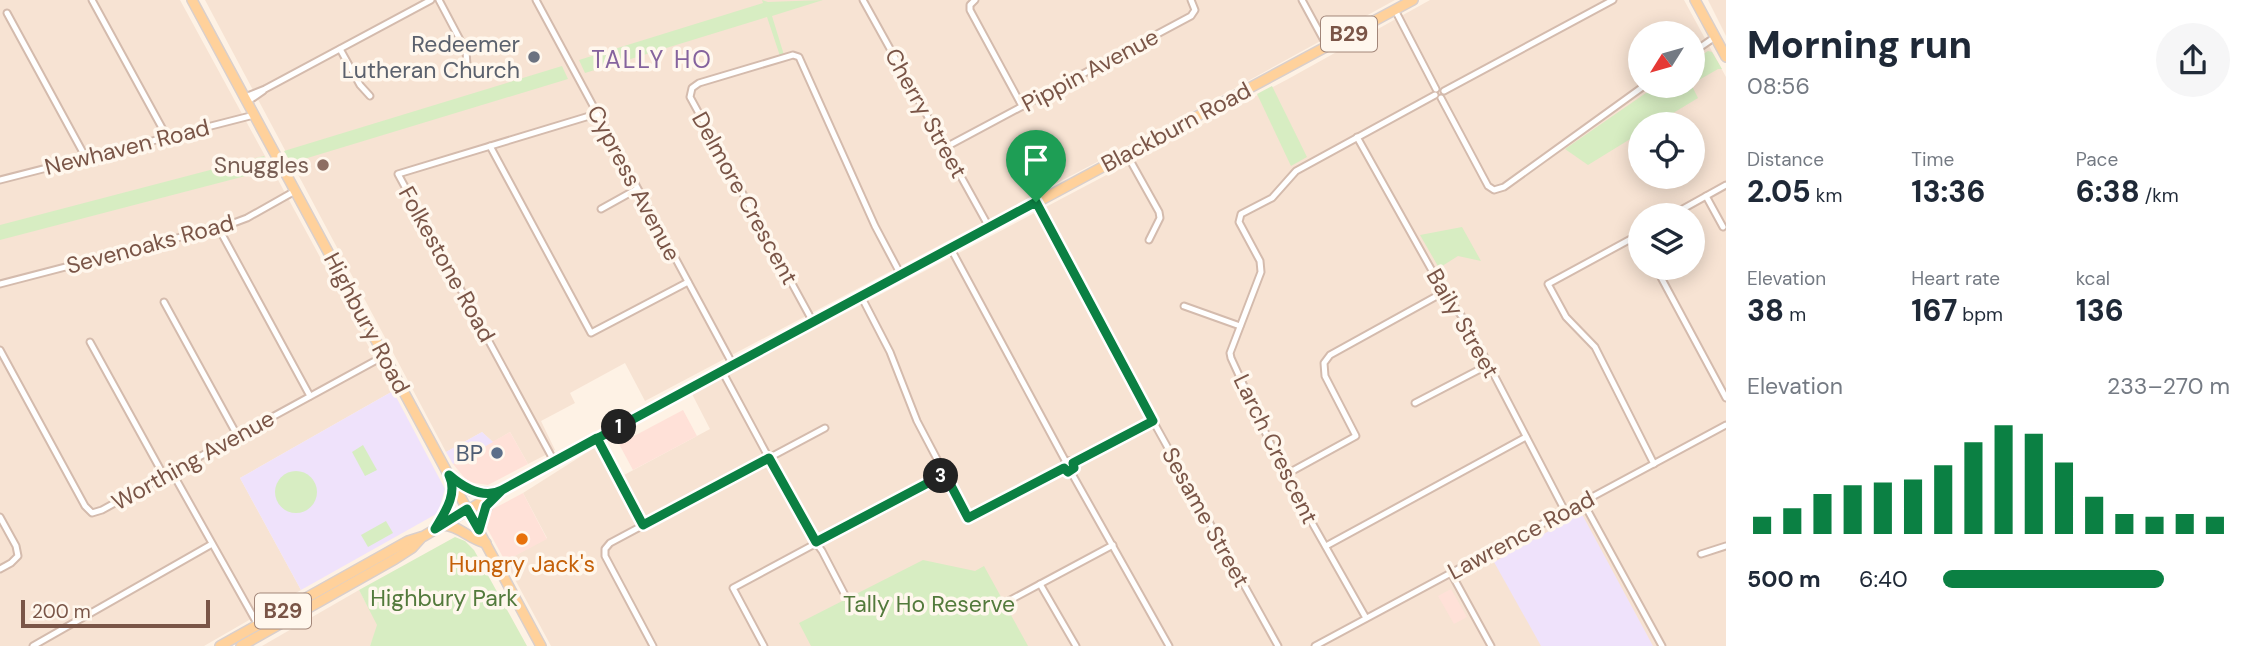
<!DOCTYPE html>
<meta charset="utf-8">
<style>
body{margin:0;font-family:"DM Sans",sans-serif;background:#f6f6f7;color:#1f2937;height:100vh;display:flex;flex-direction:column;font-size:26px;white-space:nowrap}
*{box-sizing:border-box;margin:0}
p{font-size:23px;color:#747a83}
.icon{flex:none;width:38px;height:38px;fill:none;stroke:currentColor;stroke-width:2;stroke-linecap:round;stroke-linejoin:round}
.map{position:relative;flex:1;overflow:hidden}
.sheet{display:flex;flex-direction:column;background:#fff;width:525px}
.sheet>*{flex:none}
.needle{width:46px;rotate:233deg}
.fabs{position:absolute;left:1628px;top:21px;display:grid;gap:14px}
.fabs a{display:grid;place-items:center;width:77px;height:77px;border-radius:50%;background:#fff;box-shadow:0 4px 18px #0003;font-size:35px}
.scale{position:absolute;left:21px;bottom:18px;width:189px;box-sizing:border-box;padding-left:7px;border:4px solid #7a5547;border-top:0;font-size:19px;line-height:24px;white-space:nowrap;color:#7a5547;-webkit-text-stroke:5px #fff7ed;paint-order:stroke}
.pin{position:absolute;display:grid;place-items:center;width:60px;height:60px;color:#fff;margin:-72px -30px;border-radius:50% 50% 50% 0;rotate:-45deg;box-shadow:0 0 7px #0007}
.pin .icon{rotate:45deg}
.km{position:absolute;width:35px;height:35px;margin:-18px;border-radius:50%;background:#222;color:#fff;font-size:19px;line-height:35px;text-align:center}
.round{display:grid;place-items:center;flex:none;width:74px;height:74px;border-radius:37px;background:#f6f6f7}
.overview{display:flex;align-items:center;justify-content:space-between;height:119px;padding:0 21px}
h1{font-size:38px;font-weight:800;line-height:52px}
.stats{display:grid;grid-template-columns:repeat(3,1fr);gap:10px;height:119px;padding:7px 21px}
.stats div{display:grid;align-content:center}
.stats b{font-size:30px;font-weight:800}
.stats small{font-size:19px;font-weight:400}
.stats p{font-size:19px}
.chart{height:196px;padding:14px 21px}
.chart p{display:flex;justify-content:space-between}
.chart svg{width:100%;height:126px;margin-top:7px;stroke:#0b8043;stroke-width:6}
ul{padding:0 21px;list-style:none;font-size:23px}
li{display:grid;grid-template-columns:112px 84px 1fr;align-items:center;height:52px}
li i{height:18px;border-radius:9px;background:#0b8043}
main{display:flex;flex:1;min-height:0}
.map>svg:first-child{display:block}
</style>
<main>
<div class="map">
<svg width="1726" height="646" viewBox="0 0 1726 646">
<rect width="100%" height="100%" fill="#fef2e5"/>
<g fill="#f7e3d3" fill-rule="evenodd">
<polygon points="0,0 180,0 393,391 240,478 301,590 204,646 0,646"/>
<polygon points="205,0 1395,0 1186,115 645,401 625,363 570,393 575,403 541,421 555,450 528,464 510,432 493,442 482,432 446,452"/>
<path d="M 1430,0 L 1684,0 L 1726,77 L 1726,646 L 551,646 L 505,561 L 547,538 L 523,493 L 605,441 L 624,475 L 710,429 L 692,394 L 1288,79 ZM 1640,33 L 1692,33 L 1692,86 L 1640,86 ZM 1640,124 L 1692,124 L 1692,177 L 1640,177 ZM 1640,215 L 1692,215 L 1692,268 L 1640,268 Z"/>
<polygon points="1708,0 1726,0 1726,36"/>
<polygon points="359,590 378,625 370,646 262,646"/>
</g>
<g fill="#ffe1d8">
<polygon points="683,410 697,436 633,470 619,444"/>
<polygon points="510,432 528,464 488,485 468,482 453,464"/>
<polygon points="523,493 547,539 505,561 487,528 486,519 491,510"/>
<polygon points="1451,589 1467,617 1454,624 1438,596"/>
</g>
<g fill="#efe2fb">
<polygon points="393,391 445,489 438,513 301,590 240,478"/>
<polygon points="482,432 493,442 453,464 446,452"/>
<polygon points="1579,514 1583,516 1653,646 1541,646 1494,562"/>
</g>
<g fill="#d7edc2">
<polygon points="762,0 768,2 823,0 772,16 784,55 780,56 767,17 585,73 579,60 763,3"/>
<polygon points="1708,51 1712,52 1722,69 1718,69 1692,84 1692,61"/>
<polygon points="562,66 568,79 291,163 284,151"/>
<polygon points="1272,86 1307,157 1291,166 1257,94"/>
<polygon points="1656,86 1692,86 1698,98 1655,124 1640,124 1640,133 1588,165 1565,149"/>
<polygon points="264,156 272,169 0,240 0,225"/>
<polygon points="1462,227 1481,261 1458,256 1439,268 1420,235"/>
<polygon points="363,445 377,470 365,476 352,452"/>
<circle cx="296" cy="492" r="21"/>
<polygon points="386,521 393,533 368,547 361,535"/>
<polygon points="455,537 465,541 474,550 527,646 370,646 377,625 359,590"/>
<polygon points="923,560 975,571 984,566 1028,646 811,646 799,623"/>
</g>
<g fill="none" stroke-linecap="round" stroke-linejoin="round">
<g stroke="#d4bbad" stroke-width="9">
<g id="minor">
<polyline points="92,0 167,137"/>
<polyline points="439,0 466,51 467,65"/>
<polyline points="536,0 733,365"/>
<polyline points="863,0 989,227"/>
<polyline points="975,0 970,5 970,10 1022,106"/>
<polyline points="1302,0 1327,46"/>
<polyline points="1395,10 1436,89"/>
<polyline points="7,13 86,158"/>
<polyline points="340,49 360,85 370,96"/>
<polyline points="1692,53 1715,37"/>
<polyline points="1444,91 1613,0"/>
<polyline points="245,97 265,89 431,0"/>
<polyline points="1441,98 1488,186 1494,190 1504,187 1644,86"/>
<polyline points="247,102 263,91"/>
<polyline points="1357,137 1444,292 1468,325 1565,511"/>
<polyline points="490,146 591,333 688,282"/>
<polyline points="946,147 1191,16 1195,10 1191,0"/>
<polyline points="1126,153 1159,212 1160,218 1149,240"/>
<polyline points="0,180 254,115"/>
<polyline points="1706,196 1723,227"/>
<polyline points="1036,202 1153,421 1278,646"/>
<polyline points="601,209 637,189"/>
<polyline points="1672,215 1726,185"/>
<polyline points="218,227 310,396"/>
<polyline points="1640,234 1548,284 1566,317 1595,347 1654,464"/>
<polyline points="951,249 1066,462"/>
<polyline points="1656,268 1726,398"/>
<polyline points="0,284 231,224 247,218 295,191"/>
<polyline points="861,296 890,352 917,421 968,518 1064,468"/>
<polyline points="164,302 237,435"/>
<polyline points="1184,306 1240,326"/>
<polyline points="813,322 690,97 692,88 699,83 793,55 799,57 875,226 901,275"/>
<polyline points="90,342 164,476"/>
<polyline points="0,350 85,506 92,513 102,510 384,356"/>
<polyline points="722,371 811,536 822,551 846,597"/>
<polyline points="1415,403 1488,365"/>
<polyline points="597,438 643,525"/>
<circle cx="1069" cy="466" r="5.5"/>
<polyline points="554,461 398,174 596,114"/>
<polyline points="1073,463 1153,421"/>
<polyline points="172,472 258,625"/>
<polyline points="1071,472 1169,646"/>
<polyline points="1285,475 1356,436 1325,376 1324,363 1330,355 1444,292"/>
<polyline points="1583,502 1662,646"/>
<polyline points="0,517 16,546 18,556 11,563 0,569"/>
<polyline points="1326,546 1526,437"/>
<polyline points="1701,554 1726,546"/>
<polyline points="1451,573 1491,646"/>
<polyline points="1040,584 1076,646"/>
<polyline points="1001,605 1113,545"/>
<polyline points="1366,618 1285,475 1231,358 1230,353 1261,272 1260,261 1239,222 1241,214 1272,198 1296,171 1435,95"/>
<polyline points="33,646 212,544"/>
<polyline points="653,646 605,556 605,549 610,543 825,428"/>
<polyline points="764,646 733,588 945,474"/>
<polyline points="1315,646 1726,425"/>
</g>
</g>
<g stroke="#dacfcb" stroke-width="12">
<g id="primary">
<polyline points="192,0 541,646"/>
<polyline points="1695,0 1726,57"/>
<polyline points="453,478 471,491 494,493"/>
<path d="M 443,525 C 460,526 469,539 486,543"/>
<polyline points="436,527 450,503 454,484"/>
<polyline points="479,530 483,513 495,496"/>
<polyline points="220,646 408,541 424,536 502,490 1413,0"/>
<polyline points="241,646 395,559 412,548 422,537"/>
</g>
</g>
<use href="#minor" stroke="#fff" stroke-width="5"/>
<use href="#primary" stroke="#ffd19b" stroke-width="9"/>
</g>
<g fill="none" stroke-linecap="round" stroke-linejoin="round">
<g stroke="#fff" stroke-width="14">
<path id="route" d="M 1036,202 C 935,256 834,311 733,365 L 722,371 L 502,490 C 483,500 463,487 449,475 C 458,494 445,512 435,529 L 467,509 L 479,530 L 486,506 L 502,490 L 597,438 L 643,525 L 769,458 L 816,542 L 945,474 L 968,518 L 1064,468 L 1068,472 L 1074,468 L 1073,463 L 1153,421 L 1036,202"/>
</g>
<use href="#route" stroke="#0b8043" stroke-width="9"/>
</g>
<circle fill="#6b7280" stroke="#fff7ed" stroke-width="2.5" cx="534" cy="57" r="7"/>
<circle fill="#8d6e63" stroke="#fff7ed" stroke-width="2.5" cx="323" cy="165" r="7"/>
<circle fill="#5c6f8a" stroke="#fff7ed" stroke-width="2.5" cx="497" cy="453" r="7"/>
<circle fill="#e8710a" stroke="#fff7ed" stroke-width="2.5" cx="522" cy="539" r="7"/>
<g text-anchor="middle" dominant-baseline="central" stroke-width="7" stroke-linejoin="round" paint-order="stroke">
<g fill="#fff7ed" stroke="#a28679" stroke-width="2">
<rect x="1321" y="16.5" width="56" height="35" rx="5"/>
<rect x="255" y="593.5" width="56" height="35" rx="5"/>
</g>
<g font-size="21" font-weight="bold" fill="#7a5547">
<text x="1349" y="34">B29</text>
<text x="283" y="611">B29</text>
</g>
<g font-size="23" fill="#5b616d" stroke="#fff7ed" text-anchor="end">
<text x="520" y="44">Redeemer<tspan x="520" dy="26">Lutheran Church</tspan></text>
</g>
<g font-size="23" fill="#7a5547" stroke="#fff7ed">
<text transform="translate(1090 70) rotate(-28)">Pippin Avenue</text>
<text transform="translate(926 113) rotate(61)">Cherry Street</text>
<text transform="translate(1176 127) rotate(-28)">Blackburn Road</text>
<text transform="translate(127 147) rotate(-14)">Newhaven Road</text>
<text transform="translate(634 183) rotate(62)">Cypress Avenue</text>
<text transform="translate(745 198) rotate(61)">Delmore Crescent</text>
<text transform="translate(150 244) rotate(-15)">Sevenoaks Road</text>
<text transform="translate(447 264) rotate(61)">Folkestone Road</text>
<text transform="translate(367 323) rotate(62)">Highbury Road</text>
<text transform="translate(1463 323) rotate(60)">Baily Street</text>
<text transform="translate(1276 449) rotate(64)">Larch Crescent</text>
<text transform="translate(193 460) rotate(-29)">Worthing Avenue</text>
<text transform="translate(1206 517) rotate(61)">Sesame Street</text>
<text transform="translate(1521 535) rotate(-28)">Lawrence Road</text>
</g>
<g font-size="23" fill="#785e54" stroke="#fff7ed" text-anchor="end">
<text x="309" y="165">Snuggles</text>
</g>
<g font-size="23" fill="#4e5e75" stroke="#fff7ed" text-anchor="end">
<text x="483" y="453">BP</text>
</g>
<g font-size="23" fill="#c56008" stroke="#fff7ed">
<text x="522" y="564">Hungry Jack's</text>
</g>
<g font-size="23" fill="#537a3c" stroke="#fff7ed">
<text x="444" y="598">Highbury Park</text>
<text x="929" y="604">Tally Ho Reserve</text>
</g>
<g font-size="24" letter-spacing="2" fill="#85639e" stroke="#fff7ed">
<text x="652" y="59">TALLY HO</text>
</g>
</g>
</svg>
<div class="fabs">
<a><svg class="needle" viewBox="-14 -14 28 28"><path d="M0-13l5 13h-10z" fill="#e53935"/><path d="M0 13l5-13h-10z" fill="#747a83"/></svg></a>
<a><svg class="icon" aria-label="locate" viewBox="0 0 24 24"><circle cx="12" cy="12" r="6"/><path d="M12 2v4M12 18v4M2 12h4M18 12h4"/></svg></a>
<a><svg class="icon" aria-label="layers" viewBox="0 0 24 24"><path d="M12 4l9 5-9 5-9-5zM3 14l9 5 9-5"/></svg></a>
</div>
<div class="scale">200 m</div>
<div class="pin" style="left:1036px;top:202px;background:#1e9e55"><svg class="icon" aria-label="arrive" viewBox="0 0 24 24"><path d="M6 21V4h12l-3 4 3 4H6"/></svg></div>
<b class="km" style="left:619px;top:427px">1</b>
<b class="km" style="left:941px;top:476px">3</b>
</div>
<section class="sheet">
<div class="overview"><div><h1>Morning run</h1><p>08:56</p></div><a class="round"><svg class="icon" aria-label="share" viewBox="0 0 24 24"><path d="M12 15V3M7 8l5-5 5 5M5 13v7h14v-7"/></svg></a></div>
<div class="stats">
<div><p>Distance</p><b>2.05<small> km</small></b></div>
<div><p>Time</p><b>13:36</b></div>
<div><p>Pace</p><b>6:38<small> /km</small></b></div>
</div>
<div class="stats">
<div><p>Elevation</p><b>38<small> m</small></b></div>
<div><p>Heart rate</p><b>167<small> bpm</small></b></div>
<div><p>kcal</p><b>136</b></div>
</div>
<div class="chart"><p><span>Elevation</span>233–270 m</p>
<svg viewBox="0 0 160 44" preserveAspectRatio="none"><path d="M5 44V38M15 44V35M25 44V30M35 44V27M45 44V26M55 44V25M65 44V20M75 44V12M85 44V6M95 44V9M105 44V19M115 44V31M125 44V37M135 44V38M145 44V37M155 44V38"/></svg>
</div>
<ul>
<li><b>500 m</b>6:40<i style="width:77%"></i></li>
</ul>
</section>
</main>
